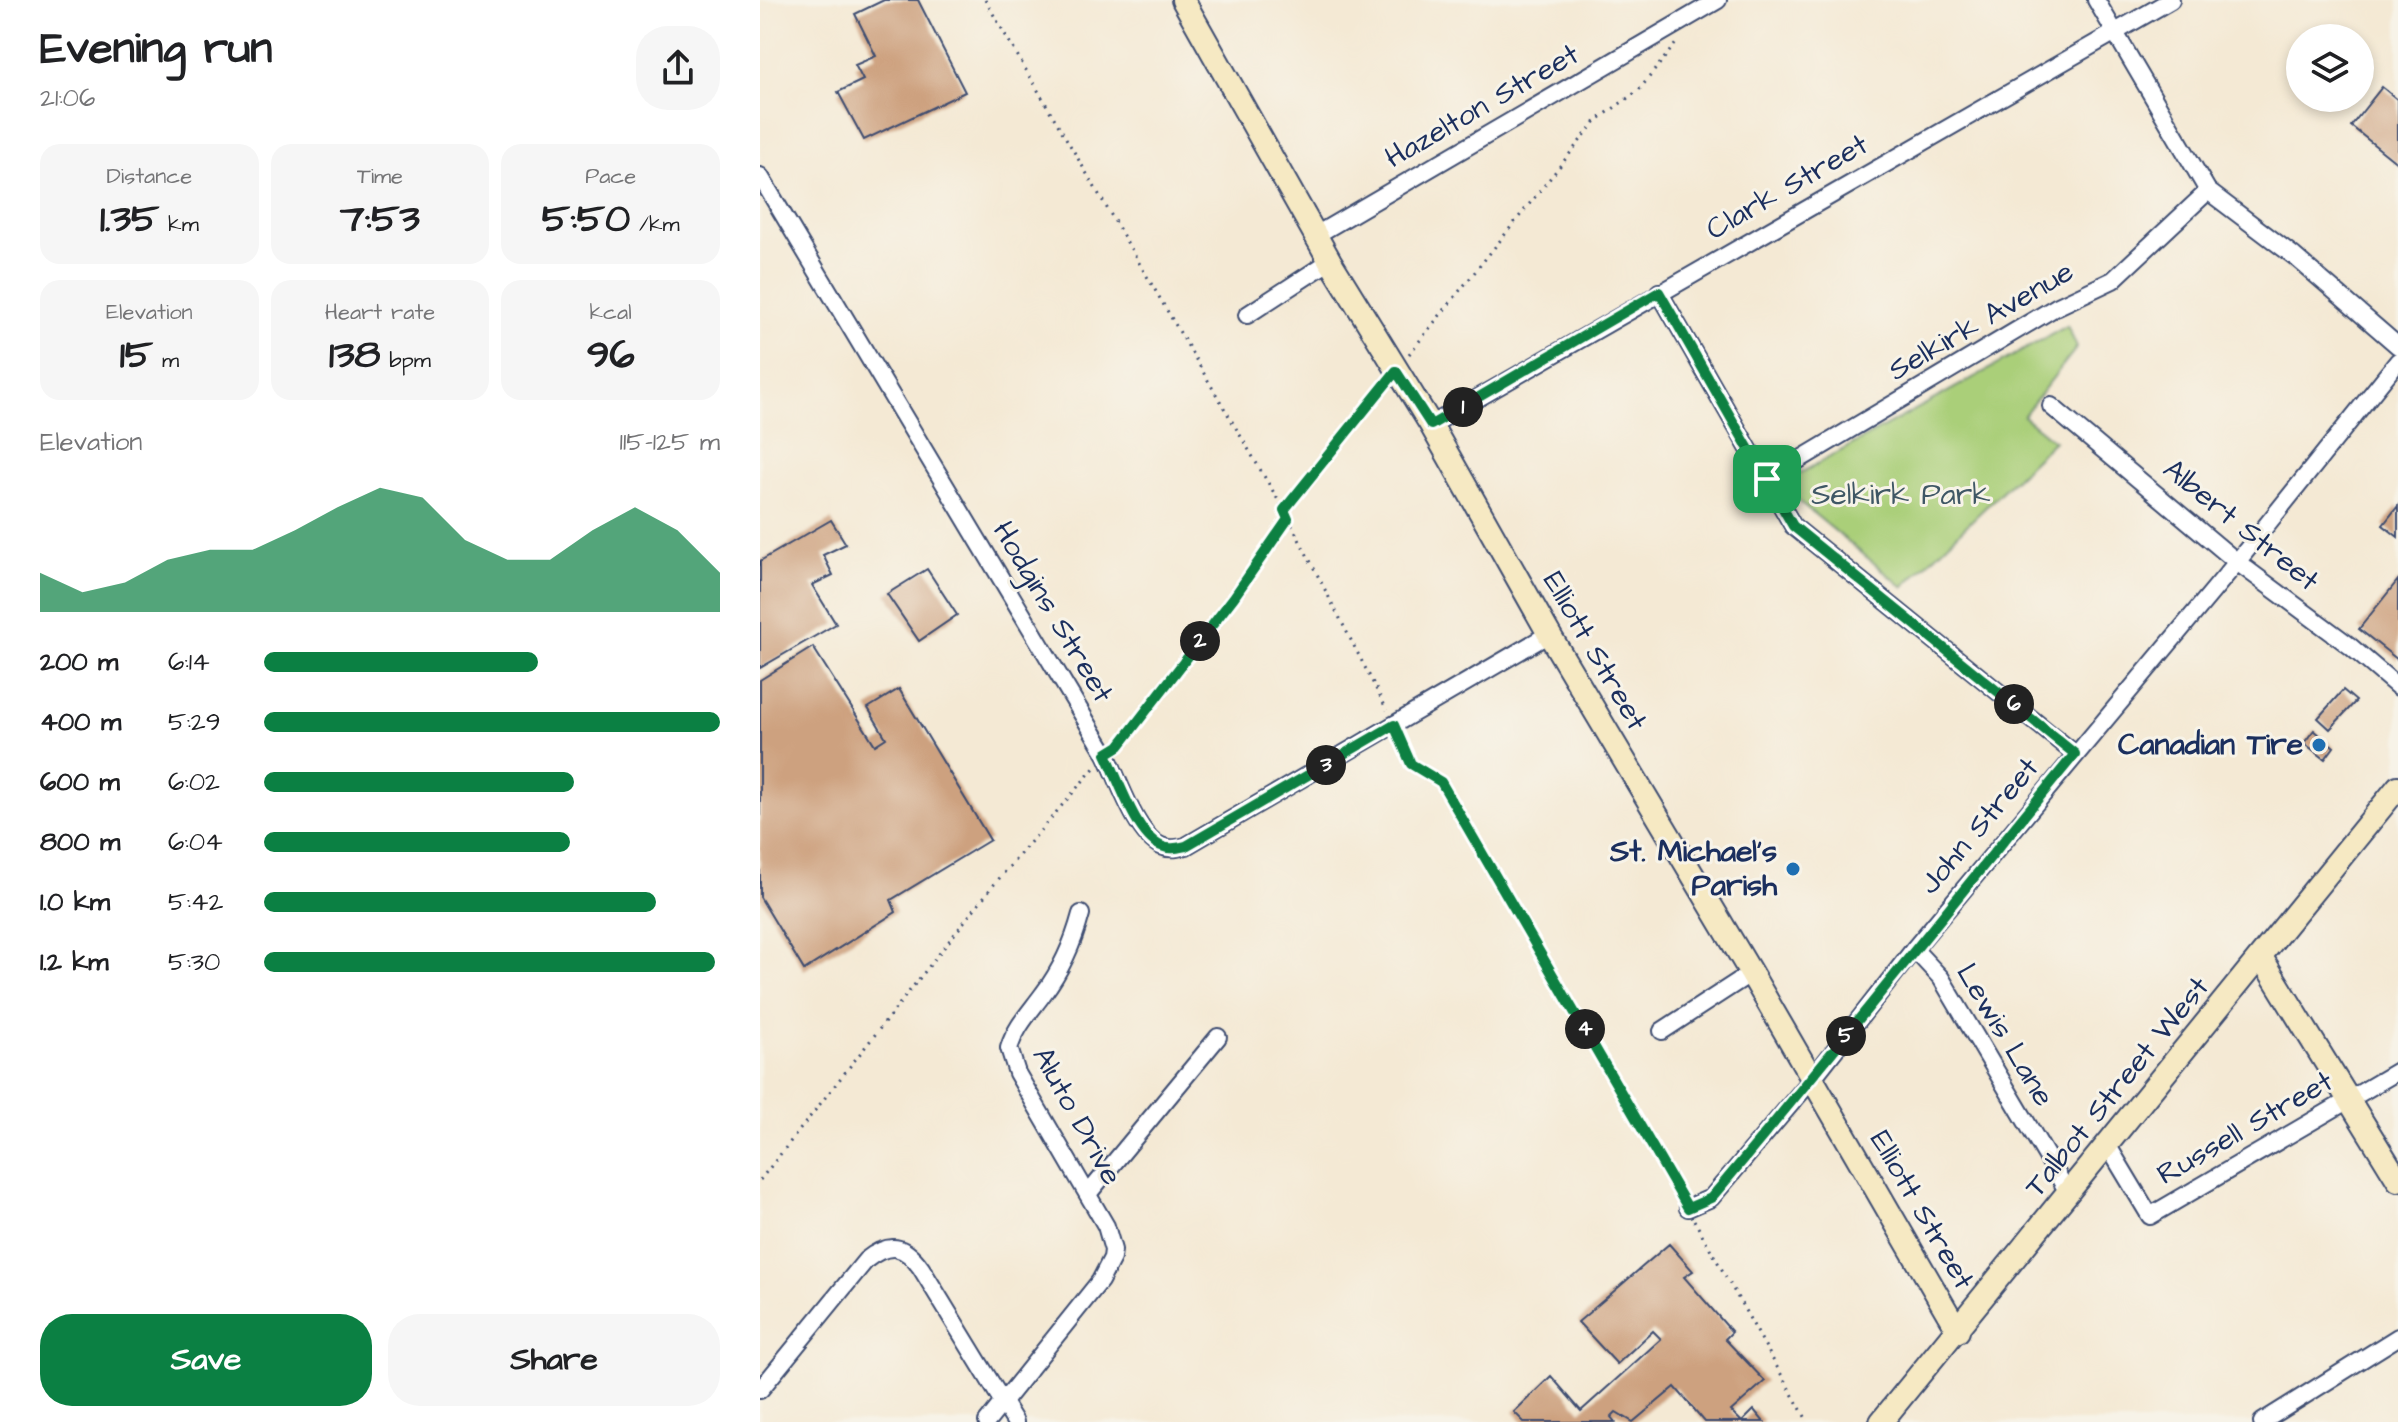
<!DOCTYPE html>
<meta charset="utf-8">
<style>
body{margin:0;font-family:"Architects Daughter",sans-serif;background:#f6f6f6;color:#202124;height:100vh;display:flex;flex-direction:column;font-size:30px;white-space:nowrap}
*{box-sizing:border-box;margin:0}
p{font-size:26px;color:#757577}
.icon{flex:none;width:44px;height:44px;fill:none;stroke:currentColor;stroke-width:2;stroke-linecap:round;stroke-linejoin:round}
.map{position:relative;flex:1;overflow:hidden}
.sheet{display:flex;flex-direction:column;background:#fff;width:760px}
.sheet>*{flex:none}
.fabs{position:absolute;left:1526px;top:24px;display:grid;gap:16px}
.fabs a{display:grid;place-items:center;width:88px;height:88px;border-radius:50%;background:#fff;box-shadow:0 4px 12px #0003;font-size:40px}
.pin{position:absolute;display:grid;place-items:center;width:68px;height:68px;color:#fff;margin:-34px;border-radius:16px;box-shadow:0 4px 12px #0006}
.km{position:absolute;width:40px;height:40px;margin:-20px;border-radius:50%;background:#222;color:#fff;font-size:22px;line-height:40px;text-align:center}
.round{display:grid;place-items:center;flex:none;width:84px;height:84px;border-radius:32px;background:#f6f6f6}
.summary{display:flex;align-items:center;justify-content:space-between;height:136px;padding:0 40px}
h1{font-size:44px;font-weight:700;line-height:60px}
.metrics{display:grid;grid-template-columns:repeat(3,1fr);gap:12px;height:136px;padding:8px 40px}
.metrics div{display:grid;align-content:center;border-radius:20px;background:#f6f6f6;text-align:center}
.metrics b{font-size:40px;font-weight:700}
.metrics small{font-size:22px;font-weight:400}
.metrics p{font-size:22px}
.chart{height:224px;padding:16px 40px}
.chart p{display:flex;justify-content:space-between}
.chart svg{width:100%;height:144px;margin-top:8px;fill:#0b8043;opacity:.7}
.cta{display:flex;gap:16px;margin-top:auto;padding:16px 40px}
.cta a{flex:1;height:92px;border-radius:32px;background:#0b8043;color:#fff;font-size:32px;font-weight:700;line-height:92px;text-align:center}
.cta a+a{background:#f6f6f6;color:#202124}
ul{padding:0 40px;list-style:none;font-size:26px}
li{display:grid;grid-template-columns:128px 96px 1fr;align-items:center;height:60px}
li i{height:20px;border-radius:10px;background:#0b8043}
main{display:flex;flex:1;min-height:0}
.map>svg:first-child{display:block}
</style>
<main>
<section class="sheet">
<div class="summary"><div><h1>Evening run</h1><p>21:06</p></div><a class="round"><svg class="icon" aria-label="share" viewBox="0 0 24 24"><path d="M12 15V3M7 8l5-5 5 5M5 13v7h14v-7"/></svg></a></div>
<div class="metrics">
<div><p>Distance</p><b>1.35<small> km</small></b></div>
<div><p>Time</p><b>7:53</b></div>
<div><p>Pace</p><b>5:50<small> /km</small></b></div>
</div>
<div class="metrics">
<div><p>Elevation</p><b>15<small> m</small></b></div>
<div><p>Heart rate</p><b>138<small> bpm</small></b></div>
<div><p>kcal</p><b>96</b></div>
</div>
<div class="chart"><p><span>Elevation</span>115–125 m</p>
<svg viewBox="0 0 160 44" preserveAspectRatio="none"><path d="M0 44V32L10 38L20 35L30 28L40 25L50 25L60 19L70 12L80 6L90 9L100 22L110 28L120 28L130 19L140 12L150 19L160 32V44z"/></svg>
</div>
<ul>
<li><b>200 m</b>6:14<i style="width:60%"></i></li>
<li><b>400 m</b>5:29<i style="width:100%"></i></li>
<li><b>600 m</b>6:02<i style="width:68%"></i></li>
<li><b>800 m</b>6:04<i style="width:67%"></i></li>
<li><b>1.0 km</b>5:42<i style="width:86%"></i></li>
<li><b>1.2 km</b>5:30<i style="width:99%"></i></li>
</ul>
<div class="cta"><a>Save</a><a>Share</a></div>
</section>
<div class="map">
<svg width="1638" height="1422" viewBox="0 0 1638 1422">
<rect width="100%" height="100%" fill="#f7f3e8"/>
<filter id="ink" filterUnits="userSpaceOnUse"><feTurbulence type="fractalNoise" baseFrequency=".0125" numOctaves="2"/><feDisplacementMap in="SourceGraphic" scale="16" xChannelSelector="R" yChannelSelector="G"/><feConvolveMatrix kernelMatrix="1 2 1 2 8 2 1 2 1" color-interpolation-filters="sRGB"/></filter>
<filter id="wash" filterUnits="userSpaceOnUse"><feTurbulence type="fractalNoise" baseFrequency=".006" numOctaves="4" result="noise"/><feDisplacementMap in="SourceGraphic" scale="32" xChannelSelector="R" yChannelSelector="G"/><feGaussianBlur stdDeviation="1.8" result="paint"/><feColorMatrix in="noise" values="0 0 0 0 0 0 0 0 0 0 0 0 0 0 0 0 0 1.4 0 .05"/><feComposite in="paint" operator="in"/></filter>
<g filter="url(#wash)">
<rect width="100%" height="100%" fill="#f4e9d4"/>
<polygon fill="#aacf79" stroke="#627f6c" stroke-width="2" points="1307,326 1317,347 1263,416 1294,441 1143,587 1019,485"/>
<g id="blocks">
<g fill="#cda17f">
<polygon points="124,0 158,0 205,92 104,140 78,92 103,80 95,65 116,56 95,14"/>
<polygon points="1622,87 1638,100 1638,164 1591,126"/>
<polygon points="1638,506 1638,537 1623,525"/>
<polygon points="71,520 86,544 63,555 73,575 52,585 76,624 0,668 0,561"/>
<polygon points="167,569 197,615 159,641 127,594"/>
<polygon points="1638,580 1638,660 1599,629"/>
<polygon points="53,647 115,745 126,738 108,708 139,689 230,840 131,900 136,912 44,970 0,897 0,680"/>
<polygon points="1583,690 1596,701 1570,729 1558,718"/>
<polygon points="1554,730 1574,747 1565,759 1544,743"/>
<polygon points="909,1244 933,1271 924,1277 972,1332 965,1339 1005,1381 971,1411 982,1422 945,1422 915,1387 873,1422 856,1412 851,1417 855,1422 764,1422 754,1412 791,1376 821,1411 901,1339 893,1331 857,1364 818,1322"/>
<polygon points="994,1410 1004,1422 982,1422"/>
</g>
</g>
</g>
<g filter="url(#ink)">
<use href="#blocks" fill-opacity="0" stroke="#3c4b70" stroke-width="2"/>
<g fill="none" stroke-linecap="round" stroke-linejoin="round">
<g stroke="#3c4b70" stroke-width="20">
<g id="street">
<polyline points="1336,0 1448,191 1534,256 1638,346"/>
<path d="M 0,176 L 346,754 C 358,778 376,835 401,846 C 410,850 417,848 426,846 L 789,634"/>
<polyline points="556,235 958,0"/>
<polyline points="899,292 1033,526 1315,754"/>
<polyline points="487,315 570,261"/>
<polyline points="1291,406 1477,562 1590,646 1638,687"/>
<polyline points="671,425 1411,0"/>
<polyline points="1007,479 1296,307 1353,280 1448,191"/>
<polyline points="1154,949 1181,978 1309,1194"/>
<polyline points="902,1031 991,973"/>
<polyline points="1348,1146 1390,1216 1638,1071"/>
<polyline points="328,1194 458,1037"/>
<polyline points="928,1208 951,1198 1052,1079 1154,949 1477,562 1638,361"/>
<path d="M 0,1390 L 106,1260 C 129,1242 144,1244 161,1268 L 255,1422"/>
<path d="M 227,1422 L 340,1281 L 352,1258 L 353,1250 L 346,1226 L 257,1073 L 249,1048 C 256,1026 270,1012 283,994 C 302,969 313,944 321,914"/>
<polyline points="1502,1422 1638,1337"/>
</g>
</g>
<g stroke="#3c4b70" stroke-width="26">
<g id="secondary">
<polyline points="423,0 570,261 671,425 789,634 991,973 1198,1331"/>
<polyline points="1501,957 1638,1180"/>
<polyline points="1121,1422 1638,787"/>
</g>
</g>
<g stroke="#3c4b70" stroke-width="3" stroke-dasharray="2 6" stroke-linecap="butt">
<polyline points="225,0 524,510 627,710"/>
<polyline points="649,354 836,121 879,90 917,42"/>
<polyline points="524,510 624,385"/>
<polyline points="640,739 651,764 681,782 921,1195"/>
<polyline points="358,747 474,597 528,519"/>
<polyline points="0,1180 231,888 335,767"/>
<polyline points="934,1220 1048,1422"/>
</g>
<use href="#street" stroke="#fff" stroke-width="16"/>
<use href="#secondary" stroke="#f6e9c3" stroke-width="22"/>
</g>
</g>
<g fill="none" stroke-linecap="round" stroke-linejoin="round" filter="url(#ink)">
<g stroke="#fff" stroke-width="16">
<path id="route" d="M 899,292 L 1033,526 L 1315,754 C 1193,901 1075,1052 951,1198 L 928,1208 L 681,782 L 651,764 L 634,725 L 426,846 C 417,848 410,850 401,846 C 376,835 358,778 346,754 L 359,746 L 474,597 L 528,519 L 524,510 L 636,371 L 671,425 Z"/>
</g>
<use href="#route" stroke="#0b8043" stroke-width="10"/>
</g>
<g fill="#1f6fb2" stroke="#f7f3e8" stroke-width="3">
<circle cx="1559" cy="745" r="8"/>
<circle cx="1033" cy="869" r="8"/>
</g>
<g text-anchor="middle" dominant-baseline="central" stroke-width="6" stroke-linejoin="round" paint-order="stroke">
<g font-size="30" fill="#1b2f5e" stroke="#f7f3e8">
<text transform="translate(722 106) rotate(-30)">Hazelton Street</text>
<text transform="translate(1027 187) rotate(-30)">Clark Street</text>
<text transform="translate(1221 321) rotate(-30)">Selkirk Avenue</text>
<text transform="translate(1481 525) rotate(39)">Albert Street</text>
<text transform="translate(293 612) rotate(59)">Hodgins Street</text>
<text transform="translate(835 651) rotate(60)">Elliott Street</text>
<text transform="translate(1219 826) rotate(-50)">John Street</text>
<text transform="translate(1245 1035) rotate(59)">Lewis Lane</text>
<text transform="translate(1357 1087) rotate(-51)">Talbot Street West</text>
<text transform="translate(317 1116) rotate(61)">Aluto Drive</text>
<text transform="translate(1485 1128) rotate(-30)">Russell Street</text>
<text transform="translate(1162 1210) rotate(60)">Elliott Street</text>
</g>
<g font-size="30" fill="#3f5765" stroke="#f7f3e8">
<text x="1141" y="495">Selkirk Park</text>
</g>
<g font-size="30" font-weight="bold" fill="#1b2f5e" stroke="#f7f3e8" text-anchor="end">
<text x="1543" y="745">Canadian Tire</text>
<text x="1017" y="852">St. Michael's<tspan x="1017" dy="34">Parish</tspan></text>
</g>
</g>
</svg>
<div class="fabs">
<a><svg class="icon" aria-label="layers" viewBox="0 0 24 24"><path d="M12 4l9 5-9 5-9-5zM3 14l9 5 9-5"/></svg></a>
</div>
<div class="pin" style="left:1007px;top:479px;background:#1e9e55"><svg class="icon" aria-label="arrive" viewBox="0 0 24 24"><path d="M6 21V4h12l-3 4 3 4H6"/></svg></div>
<b class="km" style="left:703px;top:407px">1</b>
<b class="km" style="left:440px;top:641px">2</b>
<b class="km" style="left:566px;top:765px">3</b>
<b class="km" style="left:825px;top:1029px">4</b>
<b class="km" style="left:1086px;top:1036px">5</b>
<b class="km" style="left:1254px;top:704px">6</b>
</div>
</main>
